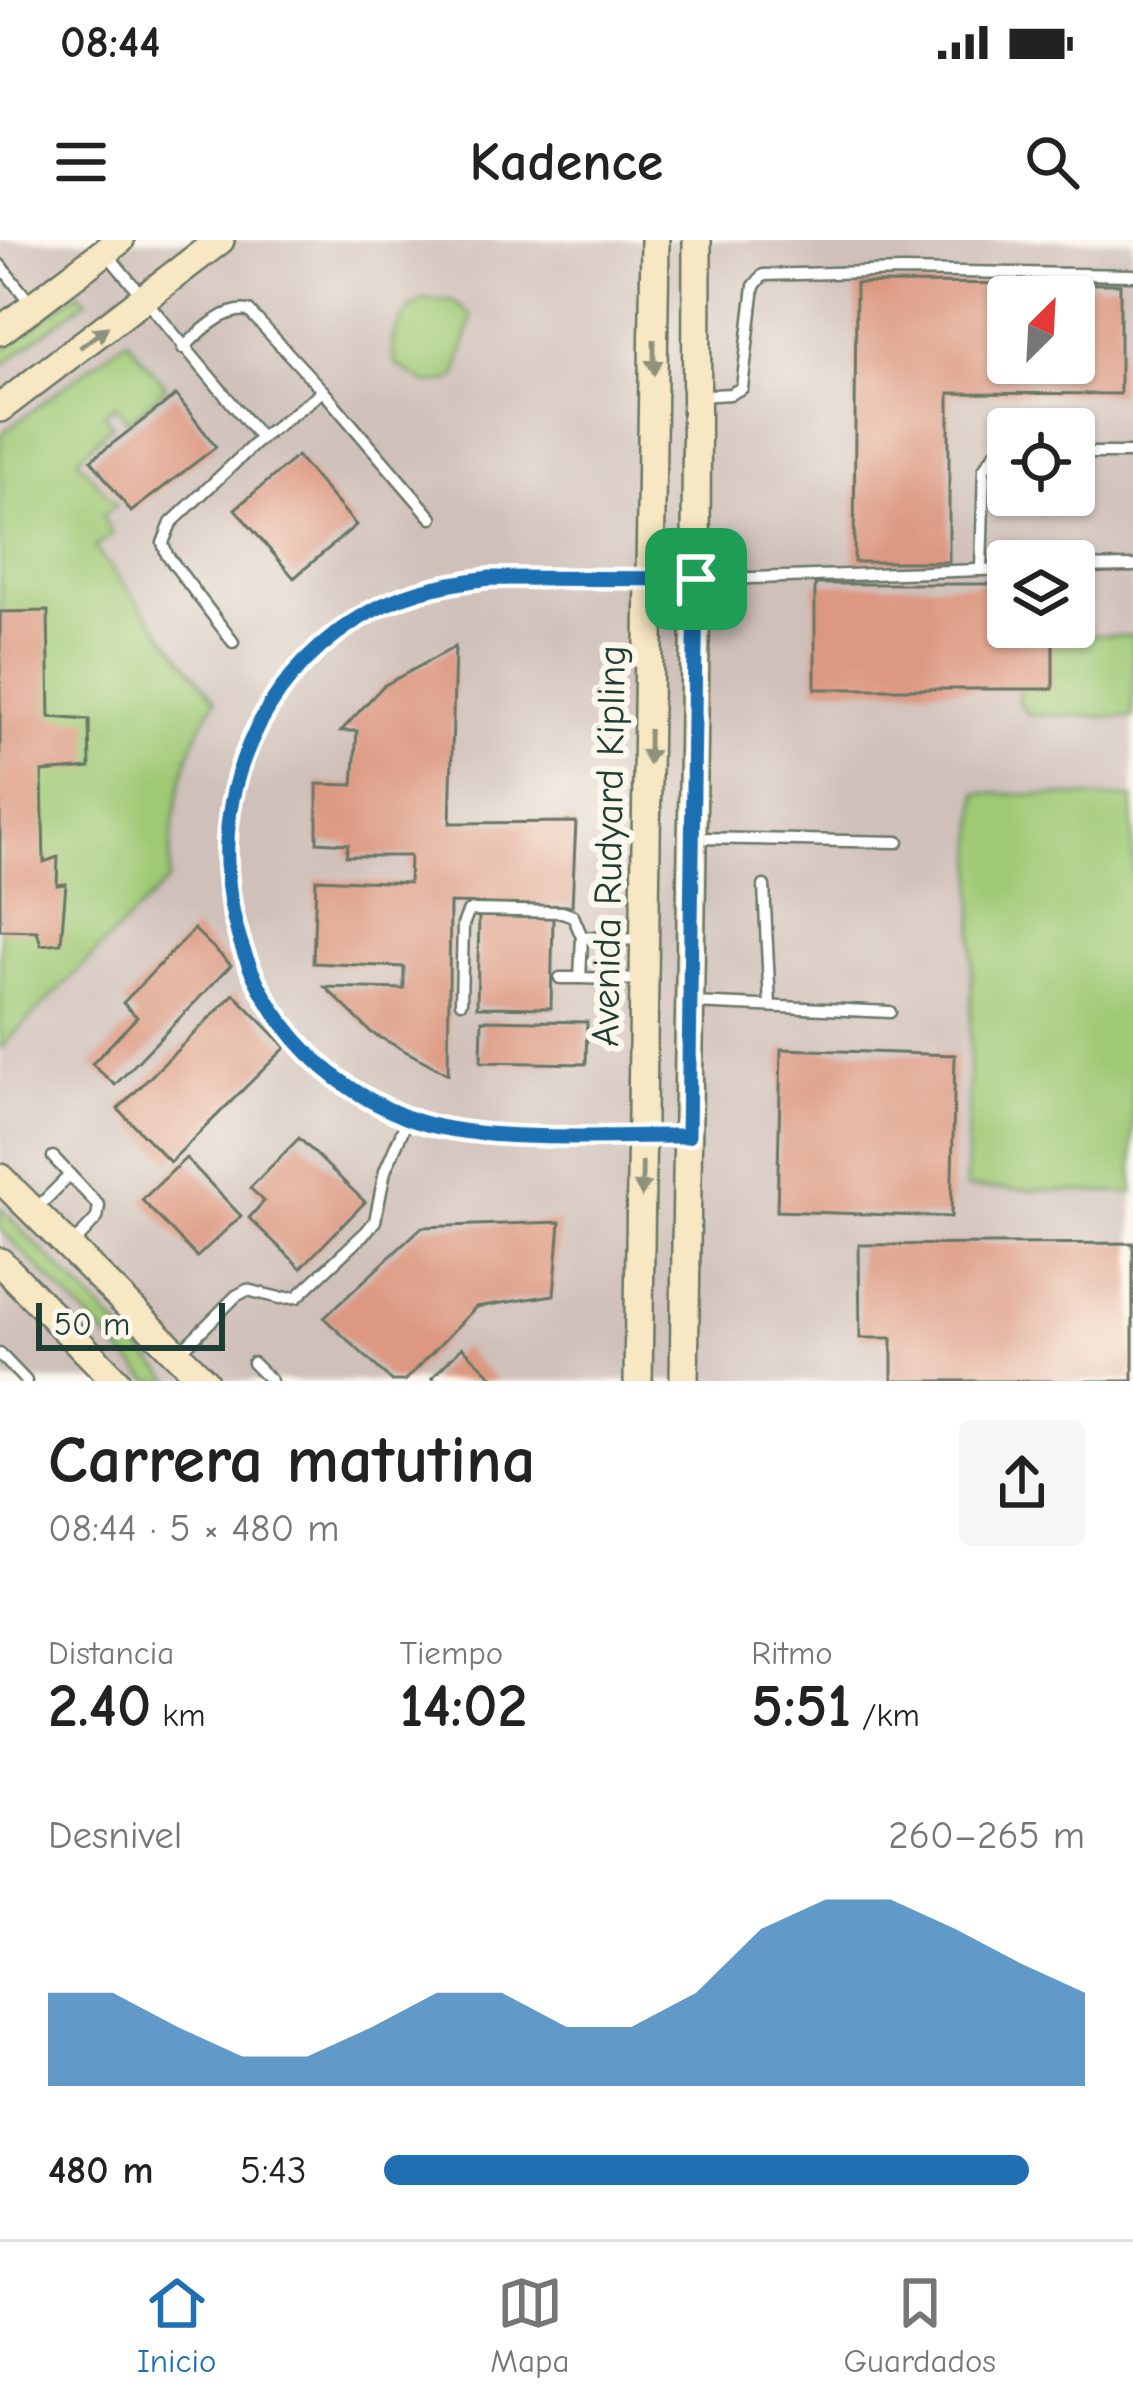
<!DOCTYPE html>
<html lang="es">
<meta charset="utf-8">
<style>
body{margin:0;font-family:"Comic Neue",sans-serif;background:#f6f6f6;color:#222;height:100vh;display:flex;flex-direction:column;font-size:45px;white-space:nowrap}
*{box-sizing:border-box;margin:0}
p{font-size:39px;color:#767676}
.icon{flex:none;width:66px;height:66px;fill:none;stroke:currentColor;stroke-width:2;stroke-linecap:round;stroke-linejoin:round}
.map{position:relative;height:1141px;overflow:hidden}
.sheet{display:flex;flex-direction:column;background:#fff;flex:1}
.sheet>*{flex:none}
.needle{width:78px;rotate:24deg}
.buttons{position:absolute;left:987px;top:36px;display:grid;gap:24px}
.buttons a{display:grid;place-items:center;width:108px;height:108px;border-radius:12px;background:#fff;box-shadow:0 3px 9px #0004;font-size:60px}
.scale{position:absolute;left:36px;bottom:30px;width:189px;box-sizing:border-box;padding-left:12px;border:6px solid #1f3d34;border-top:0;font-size:33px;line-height:42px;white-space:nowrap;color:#1f3d34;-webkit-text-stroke:9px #fbf7ec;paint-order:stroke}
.pin{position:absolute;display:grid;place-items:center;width:102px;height:102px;color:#fff;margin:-51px;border-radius:24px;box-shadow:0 6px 18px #0006}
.round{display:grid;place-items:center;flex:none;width:126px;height:126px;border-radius:12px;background:#f6f6f6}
.overview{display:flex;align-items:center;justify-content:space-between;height:204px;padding:0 48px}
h1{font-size:66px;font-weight:800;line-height:90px}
.stats{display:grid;grid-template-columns:repeat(3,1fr);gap:18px;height:204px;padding:12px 48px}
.stats div{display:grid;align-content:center}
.stats b{font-size:60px;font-weight:800}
.stats small{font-size:33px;font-weight:400}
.stats p{font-size:33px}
.chart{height:336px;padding:24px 48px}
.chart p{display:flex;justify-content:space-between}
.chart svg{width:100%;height:216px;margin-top:12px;fill:#1f6fb2;opacity:.7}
ul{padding:0 48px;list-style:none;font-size:39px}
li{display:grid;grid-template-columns:192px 144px 1fr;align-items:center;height:90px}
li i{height:30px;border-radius:15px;background:#1f6fb2}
.status{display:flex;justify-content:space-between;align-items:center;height:84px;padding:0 60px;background:#fff;direction:ltr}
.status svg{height:33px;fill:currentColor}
header{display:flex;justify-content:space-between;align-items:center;height:156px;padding:0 48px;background:#fff;font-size:54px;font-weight:800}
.tabs{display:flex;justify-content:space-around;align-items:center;height:168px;border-top:3px solid #e0e0e0;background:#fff;font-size:33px;color:#767676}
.tabs a{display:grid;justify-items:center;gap:6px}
.tabs .selected{color:#1f6fb2}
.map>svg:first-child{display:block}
</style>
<div class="status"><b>08:44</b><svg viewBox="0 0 49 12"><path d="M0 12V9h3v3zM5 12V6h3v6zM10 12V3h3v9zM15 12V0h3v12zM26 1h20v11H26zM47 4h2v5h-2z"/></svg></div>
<header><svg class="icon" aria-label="menu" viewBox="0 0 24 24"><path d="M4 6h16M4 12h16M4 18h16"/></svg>Kadence<svg class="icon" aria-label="search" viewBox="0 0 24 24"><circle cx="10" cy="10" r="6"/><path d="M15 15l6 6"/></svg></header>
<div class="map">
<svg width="1133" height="1141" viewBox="0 0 1133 1141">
<rect width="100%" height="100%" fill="#fbf7ec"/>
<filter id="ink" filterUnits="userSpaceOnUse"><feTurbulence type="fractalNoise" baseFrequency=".00833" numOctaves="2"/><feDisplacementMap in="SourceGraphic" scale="24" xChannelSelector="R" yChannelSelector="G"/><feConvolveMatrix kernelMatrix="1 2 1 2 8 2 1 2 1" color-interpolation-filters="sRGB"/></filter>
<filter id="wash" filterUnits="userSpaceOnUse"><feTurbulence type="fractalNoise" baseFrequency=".004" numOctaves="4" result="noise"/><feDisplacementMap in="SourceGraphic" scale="48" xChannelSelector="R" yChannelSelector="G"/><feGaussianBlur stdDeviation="2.7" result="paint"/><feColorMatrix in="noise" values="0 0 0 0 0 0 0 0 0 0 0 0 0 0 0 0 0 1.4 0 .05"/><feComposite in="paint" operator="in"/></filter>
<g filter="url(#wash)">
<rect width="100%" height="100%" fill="#f1e2c4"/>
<path fill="#cfc0ba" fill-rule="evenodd" d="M 0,0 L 1133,0 L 1133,1141 L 0,1141 ZM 1008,57 L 1074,57 L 1074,123 L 1008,123 ZM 1008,189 L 1074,189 L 1074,255 L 1008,255 ZM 1008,321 L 1074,321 L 1074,387 L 1008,387 Z"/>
<g fill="#9fc975" stroke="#5f8354" stroke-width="3">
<polygon points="79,52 87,60 0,127 0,112"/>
<path d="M 423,59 L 453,61 L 472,76 L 457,135 L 451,141 L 427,144 L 396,125 C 386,96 398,77 423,59 Z"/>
<path d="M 127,99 L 166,147 L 128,182 L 116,165 L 104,174 L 112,185 L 77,219 L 117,265 L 102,275 L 112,294 L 95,308 L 216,460 C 182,510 171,581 169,640 L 0,808 L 0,195 Z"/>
<polygon points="1034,393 1133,396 1133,477 1029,475 1018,462 1022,405"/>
<polygon points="977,553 1133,558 1133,953 966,948"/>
<polygon points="0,968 172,1141 150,1141 0,989"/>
</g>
<g id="blocks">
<g fill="#dc9881" fill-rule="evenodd">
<path d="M 856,43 L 1120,44 L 1120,154 L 949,153 L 949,322 L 854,322 ZM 1008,57 L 1074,57 L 1074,123 L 1008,123 Z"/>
<polygon points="176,155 216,207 131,272 91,220"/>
<polygon points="297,216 356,285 294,338 235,269"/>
<polygon points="815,344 1008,344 1008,387 1053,387 1053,449 815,449"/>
<polygon points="48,371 50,477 89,480 90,528 42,532 44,622 58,617 57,645 66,644 61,703 41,705 37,691 0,690 0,372"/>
<polygon points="455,407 450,583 576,582 572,666 450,663 448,834 372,793 325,747 404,749 404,727 313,723 316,639 409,643 410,616 346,616 348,604 317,602 317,544 353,545 357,491 341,491 383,446"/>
<polygon points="479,676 553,678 551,768 477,767"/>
<polygon points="194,689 231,725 115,845 92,824 137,777 123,763"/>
<polygon points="234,754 286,807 170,922 118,869"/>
<polygon points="482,780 587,782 586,824 481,822"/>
<polygon points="781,809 955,815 951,977 777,971"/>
<polygon points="299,898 365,962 301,1028 249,978 264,961 250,948"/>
<polygon points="186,918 241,976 197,1017 142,960"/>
<polygon points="560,982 554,1055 476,1067 405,1141 392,1141 324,1078 422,987"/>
<polygon points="1133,1003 1133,1141 892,1141 892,1098 860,1098 859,1005"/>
<polygon points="462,1107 497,1141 435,1141 432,1138"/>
</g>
</g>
</g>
<g filter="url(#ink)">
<use href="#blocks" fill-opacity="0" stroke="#687766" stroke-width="3"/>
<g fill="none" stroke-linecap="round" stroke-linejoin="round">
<g stroke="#687766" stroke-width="15">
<g id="lane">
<polyline points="107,14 261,198 323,151 432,278"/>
<polyline points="0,25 32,65"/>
<path d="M 183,108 C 200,92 224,67 249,71 L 323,151"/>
<polyline points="697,156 730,154 742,148 754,46 763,35 902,31 1133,35"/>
<polyline points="1074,213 1133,213"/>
<polyline points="1074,327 1133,326"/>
<polyline points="981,330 984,229 995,213 1008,212"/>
<polyline points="233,402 167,315 163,303 171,283 261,198"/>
<polyline points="696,598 898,602"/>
<polyline points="764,646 770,766"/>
<polyline points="582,697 580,738 643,740"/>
<polyline points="560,738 580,738"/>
<polyline points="461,762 463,685 468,672 473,670 562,672 573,676 582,697 640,700"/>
<polyline points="693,763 890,772"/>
<path d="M 684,896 C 584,895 453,910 365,857 C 167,740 186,453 395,360 C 474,324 570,340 655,340 C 772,339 890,333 1008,329"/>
<polyline points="53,917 99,966 97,978 72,1005"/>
<polyline points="36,969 70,935"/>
<polyline points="180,1112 236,1056 247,1050 280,1058 297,1057 366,992 375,981 385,931 408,878"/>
<polyline points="0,1114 26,1141"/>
<polyline points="253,1123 271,1141"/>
</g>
</g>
<g stroke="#687766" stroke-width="32">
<g id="secondary">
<polyline points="0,91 120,0"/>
<polyline points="0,168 220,0"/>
<polyline points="0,938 204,1141"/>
<polyline points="0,1022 116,1141"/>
<polyline points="638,1141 655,0"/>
<polyline points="684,1141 696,339 697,0"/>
</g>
</g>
<use href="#lane" stroke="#fff" stroke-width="10"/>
<use href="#secondary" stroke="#f8e7c3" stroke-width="27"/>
</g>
<defs><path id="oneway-solid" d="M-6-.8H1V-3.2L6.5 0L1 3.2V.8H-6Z" transform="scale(3)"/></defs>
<g fill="#8c927c">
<use href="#oneway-solid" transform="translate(94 97) rotate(-37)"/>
<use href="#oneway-solid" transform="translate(654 117) rotate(90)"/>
<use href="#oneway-solid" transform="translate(649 507) rotate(91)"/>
<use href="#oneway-solid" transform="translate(642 939) rotate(91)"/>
</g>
</g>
<g fill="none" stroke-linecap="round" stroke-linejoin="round" filter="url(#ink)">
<g stroke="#fff" stroke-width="24">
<path id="route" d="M 490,338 L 696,339 L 688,896 C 610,895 477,905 408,878 C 195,795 161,509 353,382 C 395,354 441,344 490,338 Z"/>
</g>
<use href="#route" stroke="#1f6fb2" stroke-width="15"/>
</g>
<g text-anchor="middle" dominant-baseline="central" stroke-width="12" stroke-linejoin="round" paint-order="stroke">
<g font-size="39" fill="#1f3d34" stroke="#fbf7ec">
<text transform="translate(609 606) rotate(-89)">Avenida Rudyard Kipling</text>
</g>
</g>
</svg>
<div class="buttons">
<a><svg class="needle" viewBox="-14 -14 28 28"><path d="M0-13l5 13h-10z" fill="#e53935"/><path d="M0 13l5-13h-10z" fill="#767676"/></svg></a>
<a><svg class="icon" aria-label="locate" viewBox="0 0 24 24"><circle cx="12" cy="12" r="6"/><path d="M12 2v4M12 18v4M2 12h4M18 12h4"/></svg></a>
<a><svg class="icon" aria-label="layers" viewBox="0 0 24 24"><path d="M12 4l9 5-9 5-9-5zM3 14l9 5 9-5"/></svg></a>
</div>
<div class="scale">50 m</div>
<div class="pin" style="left:696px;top:339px;background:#1e9e55"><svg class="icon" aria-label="arrive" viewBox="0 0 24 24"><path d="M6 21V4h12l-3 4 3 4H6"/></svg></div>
</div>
<section class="sheet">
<div class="overview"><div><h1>Carrera matutina</h1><p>08:44 · 5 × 480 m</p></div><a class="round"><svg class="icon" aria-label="share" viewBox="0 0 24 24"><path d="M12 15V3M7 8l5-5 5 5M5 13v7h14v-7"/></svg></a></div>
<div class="stats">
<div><p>Distancia</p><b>2.40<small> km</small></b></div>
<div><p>Tiempo</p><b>14:02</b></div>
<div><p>Ritmo</p><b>5:51<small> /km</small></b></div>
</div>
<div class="chart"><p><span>Desnivel</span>260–265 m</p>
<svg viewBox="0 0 160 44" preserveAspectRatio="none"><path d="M0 44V25L10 25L20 32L30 38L40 38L50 32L60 25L70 25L80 32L90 32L100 25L110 12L120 6L130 6L140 12L150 19L160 25V44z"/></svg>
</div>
<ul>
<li><b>480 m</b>5:43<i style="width:92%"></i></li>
</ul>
</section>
<nav class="tabs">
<a class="selected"><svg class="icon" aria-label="home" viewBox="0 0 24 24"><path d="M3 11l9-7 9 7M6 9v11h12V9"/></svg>Inicio</a>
<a><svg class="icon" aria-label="map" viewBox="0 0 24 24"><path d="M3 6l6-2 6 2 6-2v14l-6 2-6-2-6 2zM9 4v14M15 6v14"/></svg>Mapa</a>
<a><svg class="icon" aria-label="saved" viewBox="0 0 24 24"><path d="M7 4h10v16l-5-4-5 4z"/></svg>Guardados</a>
</nav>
